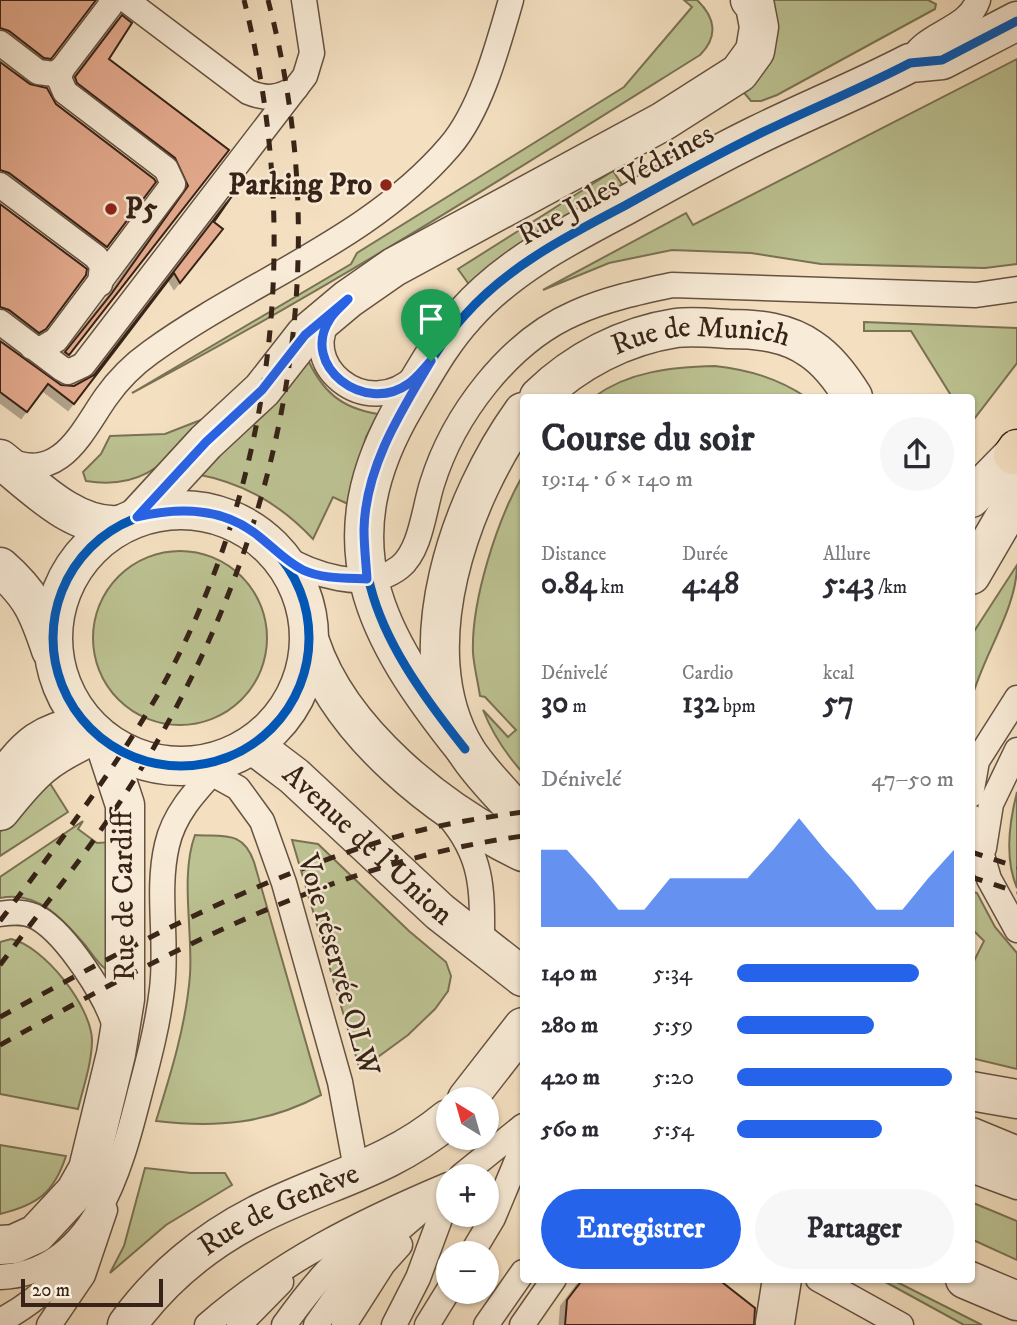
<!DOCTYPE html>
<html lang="fr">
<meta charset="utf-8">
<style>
body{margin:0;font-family:"IM FELL DW Pica",serif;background:#f7f7f7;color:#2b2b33;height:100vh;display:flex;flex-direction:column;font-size:26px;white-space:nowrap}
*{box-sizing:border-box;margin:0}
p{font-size:23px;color:#7c7c81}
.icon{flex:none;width:38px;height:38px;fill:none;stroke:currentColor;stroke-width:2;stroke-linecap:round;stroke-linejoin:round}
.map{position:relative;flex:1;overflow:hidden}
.drawer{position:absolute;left:520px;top:394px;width:455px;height:889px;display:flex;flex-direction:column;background:#fff;border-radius:7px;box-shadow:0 2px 5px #0004}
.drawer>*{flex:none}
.needle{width:46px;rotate:323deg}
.fabs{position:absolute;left:436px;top:1087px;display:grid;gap:14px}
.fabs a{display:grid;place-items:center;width:63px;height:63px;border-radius:50%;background:#fff;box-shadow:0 2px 5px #0004;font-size:35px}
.scale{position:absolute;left:21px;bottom:18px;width:142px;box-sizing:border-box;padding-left:7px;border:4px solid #372317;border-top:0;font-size:19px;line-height:24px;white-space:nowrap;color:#372317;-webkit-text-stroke:5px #f8ebd7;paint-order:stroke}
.pin{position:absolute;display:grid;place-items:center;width:60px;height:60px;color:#fff;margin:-72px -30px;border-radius:50% 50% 50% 0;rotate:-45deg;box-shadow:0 0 7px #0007}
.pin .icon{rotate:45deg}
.round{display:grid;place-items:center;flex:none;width:74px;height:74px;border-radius:37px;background:#f7f7f7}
.head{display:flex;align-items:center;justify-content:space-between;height:119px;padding:0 21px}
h1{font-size:38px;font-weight:700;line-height:52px}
.metrics{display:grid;grid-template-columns:repeat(3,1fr);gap:10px;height:119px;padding:7px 21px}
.metrics div{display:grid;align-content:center}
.metrics b{font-size:30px;font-weight:700}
.metrics small{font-size:19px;font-weight:400}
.metrics p{font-size:19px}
.chart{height:196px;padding:14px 21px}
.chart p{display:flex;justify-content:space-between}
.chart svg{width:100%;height:126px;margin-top:7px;fill:#2563eb;opacity:.7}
.action{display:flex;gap:14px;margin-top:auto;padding:14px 21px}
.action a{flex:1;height:80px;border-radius:42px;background:#2563eb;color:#fff;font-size:28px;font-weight:700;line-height:80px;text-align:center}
.action a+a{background:#f7f7f7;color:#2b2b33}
ul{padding:0 21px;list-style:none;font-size:23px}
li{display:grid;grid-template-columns:112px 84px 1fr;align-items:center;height:52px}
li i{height:18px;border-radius:9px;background:#2563eb}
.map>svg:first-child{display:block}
</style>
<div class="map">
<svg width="1017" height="1325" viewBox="0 0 1017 1325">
<defs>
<filter id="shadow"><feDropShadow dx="-6" dy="6" stdDeviation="0" flood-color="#0004"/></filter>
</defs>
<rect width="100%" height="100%" fill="#f4e0c1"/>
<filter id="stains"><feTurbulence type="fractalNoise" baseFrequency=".00286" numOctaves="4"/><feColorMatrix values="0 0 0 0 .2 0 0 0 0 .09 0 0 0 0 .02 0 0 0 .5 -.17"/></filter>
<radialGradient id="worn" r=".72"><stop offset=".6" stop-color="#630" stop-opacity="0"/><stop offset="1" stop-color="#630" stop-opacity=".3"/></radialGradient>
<g fill="#bcc292" stroke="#7a7254" stroke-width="2">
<path d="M 684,0 L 697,0 C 716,18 718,37 700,55 C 513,172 327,290 132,393 L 351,264 L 357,253 L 624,87 L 692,7 Z"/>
<path d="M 771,0 L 928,0 L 936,4 L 935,9 L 777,95 L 761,101 L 751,101 L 740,88 C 773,56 783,47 771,0 Z"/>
<polygon points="1017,59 1017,264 985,268 821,264 751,253 672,250 609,263 543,290 686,213 693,225"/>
<polygon points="613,171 625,189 473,290 458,269"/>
<polygon points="864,322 1017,328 1017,363 971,423 971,397 952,397 911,331 864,331"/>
<path d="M 306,356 C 322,391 340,408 378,414 L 366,437 L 348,504 L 333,497 L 313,539 C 279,503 243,483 196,474 Z"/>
<path d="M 715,366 C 749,370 777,378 806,397 L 594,397 C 629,371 673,367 715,366 Z"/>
<path d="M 211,416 C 169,456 149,491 86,481 L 83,472 L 101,454 L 110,436 L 165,434 Z"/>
<path d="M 523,475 L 523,773 C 505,753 493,735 483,710 L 508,737 L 516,730 L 485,697 L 480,696 C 478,682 474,667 473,653 C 471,601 497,520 523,475 Z"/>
<circle cx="180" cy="638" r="87"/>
<path d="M 1017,565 C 1017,609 982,657 971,701 L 971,636 Z"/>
<polygon points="46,777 68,812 0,856 0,832"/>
<path d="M 1017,792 L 1017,888 C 1004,858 1009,823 1017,792 Z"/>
<path d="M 83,821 L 78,829 L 97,843 L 112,842 L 107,970 C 99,965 92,954 86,946 C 64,920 38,890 0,898 L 0,877 Z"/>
<path d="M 195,835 C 224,837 243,830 254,862 L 321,1095 C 267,1124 216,1128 156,1121 C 171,1073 186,1025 190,975 C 193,932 180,875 195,835 Z"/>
<polygon points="292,840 318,844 409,931 446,962 451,976 448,991 435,1009 408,1035 360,1070"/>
<polygon points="971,891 977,893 995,927 1017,953 1017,1069 971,1058 971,967 984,941 971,928"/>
<path d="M 11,939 C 44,946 91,1006 92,1040 C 92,1063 83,1088 78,1109 L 0,1094 L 0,942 Z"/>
<path d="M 0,1145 L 66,1156 C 54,1193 37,1205 0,1214 Z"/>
<polygon points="145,1168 191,1173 225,1173 232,1185 166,1225 110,1273 124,1246"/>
<polygon points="971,1202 1017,1221 1017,1260 971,1239"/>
<polygon points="880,1279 891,1279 982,1325 964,1325"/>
</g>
<g fill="#e5ab8f" stroke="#372317" stroke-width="2" filter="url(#shadow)">
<polygon points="0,0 96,0 51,59 44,58 9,31 0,28"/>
<polygon points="122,15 132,23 109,59 229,150 69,355 65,352 112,293 188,186 175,158 77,83 75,77"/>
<polygon points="0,62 30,84 47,88 56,104 154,179 156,182 107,247 9,173 0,170"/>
<polygon points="232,196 214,222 223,229 180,283 174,273 74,404 48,384 27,412 0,392 0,341 61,385 74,386 94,375"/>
<polygon points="0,204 87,269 86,275 46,329 39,333 9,310 0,307"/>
<polygon points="583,1279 718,1279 755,1308 754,1325 565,1325 567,1300"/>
</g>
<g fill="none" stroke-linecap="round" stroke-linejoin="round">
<g stroke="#665242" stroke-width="27">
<g id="service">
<path d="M 126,0 L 248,92 C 267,100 278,98 296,88"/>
<polyline points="0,43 38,72 54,74 62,69 110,6 111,0"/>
<path d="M 910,63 C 923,32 968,31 978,0"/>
<polyline points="0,185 96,257 102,265 100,284"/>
<path d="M 333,315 C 293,360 366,426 417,375"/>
<polyline points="0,322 61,368 68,372 83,365 305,76 312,53 304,0"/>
<polyline points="32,347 41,349 56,340 173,184 166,169 65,92 59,78 62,69"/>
<path d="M 6,459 C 60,485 82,431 106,397 C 118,380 134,364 151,352 C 249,281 371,239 450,146 C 481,110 498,45 511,0"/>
<path d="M 280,555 C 311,574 366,594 400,567 C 421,550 424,509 432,484 C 453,416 508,342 575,313 C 606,299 639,292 672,285 L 976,295 L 1017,289"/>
<polyline points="200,767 238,788 262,821 284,883 340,1082 357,1174"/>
<path d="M 0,772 C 22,741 41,725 80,719"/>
<polyline points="971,795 977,761 1017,698"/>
<path d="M 449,817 C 485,859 482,894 482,947"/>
<polyline points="971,817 989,879 1017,930"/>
<polyline points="984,848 991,804 1017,750"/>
<path d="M 0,914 C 13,912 26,911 38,918 C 67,935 108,998 116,1030"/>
<polyline points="971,1170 1017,1187"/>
<polyline points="461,1176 523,1126"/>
<polyline points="472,1253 493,1218 523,1146"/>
<path d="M 0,1277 C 95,1273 121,1166 140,1092 C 149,1058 158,1024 162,989 C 168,942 156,891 167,845 C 175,809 202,785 226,758"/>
<polyline points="818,1279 901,1325"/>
<path d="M 0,1321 C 30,1305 57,1283 77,1254"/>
<polyline points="49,1325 83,1275 105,1210"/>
<path d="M 207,1325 C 280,1262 360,1222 448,1185"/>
<polyline points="239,1325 281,1282"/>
<path d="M 284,1325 C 310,1289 340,1251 378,1228"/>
<polyline points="316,1325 359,1264 437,1197"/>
<polyline points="344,1325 383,1264 400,1245"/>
<polyline points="394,1325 418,1278 448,1197"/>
<polyline points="427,1325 448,1291"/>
<polyline points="486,1325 523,1272"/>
<polyline points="522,1325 554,1279"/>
</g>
</g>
<g stroke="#665242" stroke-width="41">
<g id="minor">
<path id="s1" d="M 539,397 C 576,361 624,336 676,328 C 693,326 712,328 729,329 C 758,329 787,332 811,349 C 829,361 842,379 853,397"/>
<path d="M 523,412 C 461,498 406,649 465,749 C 480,774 505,796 523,819"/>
<polyline points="971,498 1013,455"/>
<polyline points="137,517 206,442 262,390 305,335 348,299 394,267 662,122 739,73 755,51 759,27 755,6 750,0"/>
<polyline points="971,575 1017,496"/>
<path id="s2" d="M 253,745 L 294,776 L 440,912 L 523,977"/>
<path d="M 465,749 C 374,635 323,543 406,403 C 424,373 441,341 465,315 C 508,266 569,235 626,205 C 669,181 712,157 757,135 C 808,110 860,89 910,63 L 942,60 L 1017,21"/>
<path d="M 0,811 C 34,768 46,757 96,734"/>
<polyline points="971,1091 1017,1099"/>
<polyline points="467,1099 523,1027"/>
<polyline points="0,1245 14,1244 36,1234 75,1192 88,1169 116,1054 125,999 125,805 104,741"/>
<polyline points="965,1279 1017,1301"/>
<polyline points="775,1323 782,1279"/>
<path id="s3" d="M 127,1325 C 160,1279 206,1241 257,1215 C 325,1180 386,1170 448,1119"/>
</g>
</g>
<g stroke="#665242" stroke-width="41">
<g id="tertiary">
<path d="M 0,459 C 33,485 73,528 118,525"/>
<circle cx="181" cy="638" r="128"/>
<path d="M 0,567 C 31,594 38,611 51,650"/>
<path d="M 310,642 C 340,733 440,812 523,852"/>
<polyline points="971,1137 1017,1156"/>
</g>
</g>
<g stroke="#372317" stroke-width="41">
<polyline id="primary" points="1013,455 1017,449"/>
</g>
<use href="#service" stroke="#f8ebd7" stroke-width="24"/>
<use href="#minor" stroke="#f8ebd7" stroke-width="38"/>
<use href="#tertiary" stroke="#f8ebd7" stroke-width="38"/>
<use href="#primary" stroke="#f4e0c1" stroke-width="38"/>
<g stroke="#372317" stroke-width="5" stroke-dasharray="12 12" stroke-linecap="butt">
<polyline points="971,852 1017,867"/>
<polyline points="971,877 1017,892"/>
<path d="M 0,921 C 55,848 111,775 157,696 C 276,484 303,234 244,0"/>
<path d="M 0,965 C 44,906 91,848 131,785 C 280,550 340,273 268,0"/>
<path d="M 0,1017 C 127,948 253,879 392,838 C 435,825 480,818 523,812"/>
<path d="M 0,1045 C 166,953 333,862 523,836"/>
</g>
<g stroke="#f8ebd7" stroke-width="13">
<g id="cycleway">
<circle cx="181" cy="638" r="128"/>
<path d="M 465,749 C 374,635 323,543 406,403 C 424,373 441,341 465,315 C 508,266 569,235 626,205 C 669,181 712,157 757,135 C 808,110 860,89 910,63 L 942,60 L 1017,21"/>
</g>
</g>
<use href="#cycleway" stroke="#0057b8" stroke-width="9"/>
</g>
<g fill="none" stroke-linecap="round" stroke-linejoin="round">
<g stroke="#fff" stroke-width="14">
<path id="route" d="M 348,299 C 342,306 334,312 330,319 C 299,366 365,415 408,384 C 417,378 424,368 431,361 C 400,413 365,468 364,530 C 364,546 366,563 367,579 C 347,578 322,579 303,570 C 285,561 272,546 256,534 C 221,507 178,507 137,517 L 206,442 L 262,390 L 305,335 Z"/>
</g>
<use href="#route" stroke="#2563eb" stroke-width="9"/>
</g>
<g fill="#8f2418" stroke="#f8ebd7" stroke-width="2.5">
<circle cx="386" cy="185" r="7"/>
<circle cx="111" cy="209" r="7"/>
</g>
<g text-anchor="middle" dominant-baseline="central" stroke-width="5" stroke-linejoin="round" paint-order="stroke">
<g font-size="30" font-weight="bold" fill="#372317" stroke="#f8ebd7" text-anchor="end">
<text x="372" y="185">Parking Pro</text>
<text x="125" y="209" text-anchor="start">P5</text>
</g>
<g font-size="30" fill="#372317" stroke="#f8ebd7">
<text transform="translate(616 185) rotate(-29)">Rue Jules Védrines</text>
<text stroke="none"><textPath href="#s1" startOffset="180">Rue de Munich</textPath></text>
<text stroke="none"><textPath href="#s2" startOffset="152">Avenue de l'Union</textPath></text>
<text transform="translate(124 896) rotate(-91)">Rue de Cardiff</text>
<text transform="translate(338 965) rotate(74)">Voie réservée OLW</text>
<text stroke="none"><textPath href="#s3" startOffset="194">Rue de Genève</textPath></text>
</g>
</g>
<rect width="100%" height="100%" filter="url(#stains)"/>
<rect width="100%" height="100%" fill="url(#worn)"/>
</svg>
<div class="fabs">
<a><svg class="needle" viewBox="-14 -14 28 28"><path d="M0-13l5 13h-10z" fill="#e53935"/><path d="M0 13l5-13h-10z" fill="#7c7c81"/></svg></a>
<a>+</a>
<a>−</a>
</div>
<div class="scale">20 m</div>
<div class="pin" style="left:431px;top:361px;background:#1e9e55"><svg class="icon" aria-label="arrive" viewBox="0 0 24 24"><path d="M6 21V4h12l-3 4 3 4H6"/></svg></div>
<section class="drawer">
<div class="head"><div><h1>Course du soir</h1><p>19:14 · 6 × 140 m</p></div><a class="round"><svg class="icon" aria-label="share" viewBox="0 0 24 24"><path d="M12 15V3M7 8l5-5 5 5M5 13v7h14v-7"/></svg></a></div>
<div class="metrics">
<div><p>Distance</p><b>0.84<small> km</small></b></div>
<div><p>Durée</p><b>4:48</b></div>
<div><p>Allure</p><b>5:43<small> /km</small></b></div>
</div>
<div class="metrics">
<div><p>Dénivelé</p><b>30<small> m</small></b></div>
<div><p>Cardio</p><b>132<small> bpm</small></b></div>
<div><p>kcal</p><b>57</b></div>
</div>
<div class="chart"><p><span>Dénivelé</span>47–50 m</p>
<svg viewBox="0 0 160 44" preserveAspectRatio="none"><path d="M0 44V17L10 17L20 27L30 38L40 38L50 27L60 27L70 27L80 27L90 17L100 6L110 17L120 27L130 38L140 38L150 27L160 17V44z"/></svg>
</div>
<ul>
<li><b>140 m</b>5:34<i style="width:84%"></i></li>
<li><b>280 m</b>5:59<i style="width:63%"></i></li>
<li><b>420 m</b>5:20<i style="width:99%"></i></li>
<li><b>560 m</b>5:54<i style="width:67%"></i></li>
</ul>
<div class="action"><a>Enregistrer</a><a>Partager</a></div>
</section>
</div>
